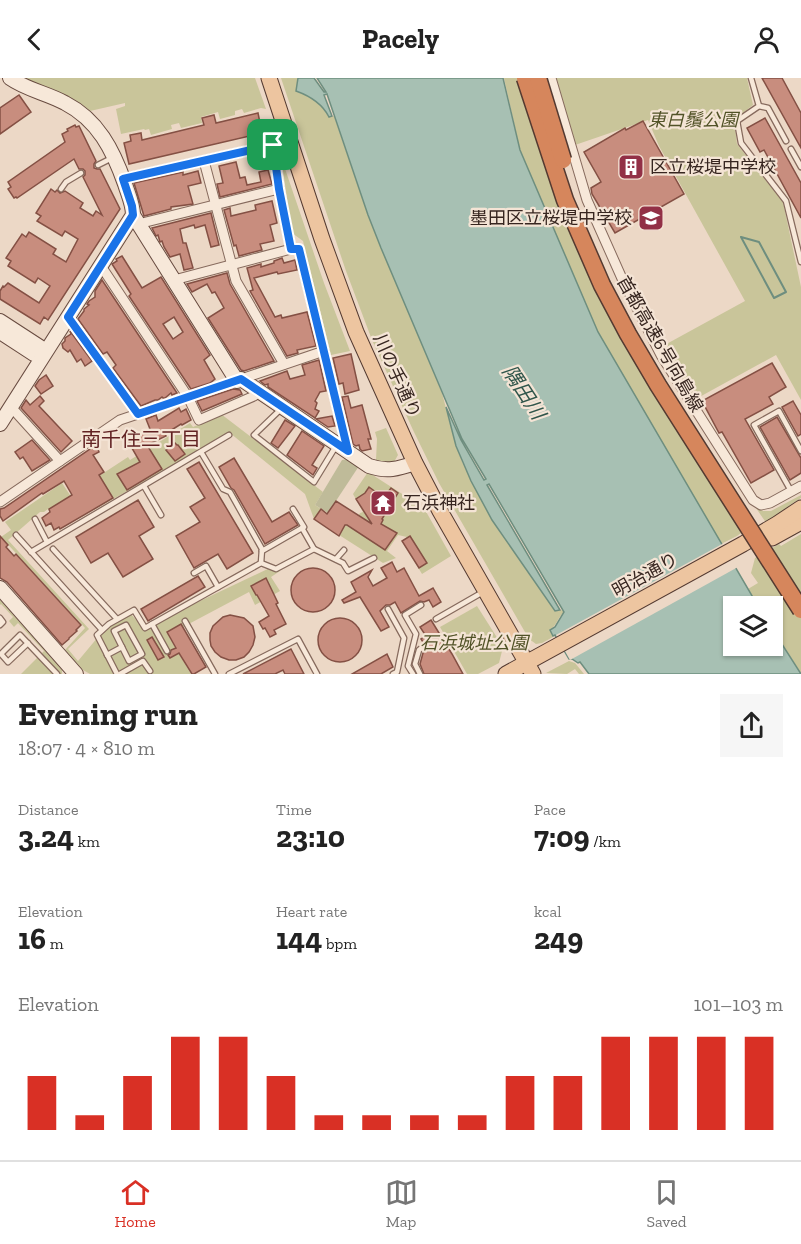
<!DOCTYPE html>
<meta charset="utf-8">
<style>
body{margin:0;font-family:"Zilla Slab","Noto Sans JP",serif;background:#f6f6f6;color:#222;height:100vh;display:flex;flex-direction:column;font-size:22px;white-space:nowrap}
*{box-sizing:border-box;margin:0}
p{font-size:20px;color:#767676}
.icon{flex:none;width:33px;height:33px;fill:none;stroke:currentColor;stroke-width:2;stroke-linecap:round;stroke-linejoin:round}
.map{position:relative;height:596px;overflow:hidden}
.sheet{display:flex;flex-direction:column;background:#fff;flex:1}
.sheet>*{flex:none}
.tools{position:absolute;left:723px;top:518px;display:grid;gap:12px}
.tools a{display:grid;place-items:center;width:60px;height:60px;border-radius:0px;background:#fff;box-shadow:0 2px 4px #0004;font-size:30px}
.pin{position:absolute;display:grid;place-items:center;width:51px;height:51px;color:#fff;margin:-26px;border-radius:12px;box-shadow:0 3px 9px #0006}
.round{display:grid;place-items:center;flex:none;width:63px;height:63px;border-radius:0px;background:#f6f6f6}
.summary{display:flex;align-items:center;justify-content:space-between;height:102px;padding:0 18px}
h1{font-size:33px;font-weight:700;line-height:45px}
.metrics{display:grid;grid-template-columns:repeat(3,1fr);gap:9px;height:102px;padding:6px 18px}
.metrics div{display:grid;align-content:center}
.metrics b{font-size:30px;font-weight:700}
.metrics small{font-size:16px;font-weight:400}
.metrics p{font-size:16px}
.chart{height:168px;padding:12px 18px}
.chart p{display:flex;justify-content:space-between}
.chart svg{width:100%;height:108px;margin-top:6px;stroke:#d93025;stroke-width:6}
header{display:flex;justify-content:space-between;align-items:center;height:78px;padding:0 18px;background:#fff;font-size:27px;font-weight:700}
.tabs{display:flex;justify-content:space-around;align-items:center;height:84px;border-top:2px solid #e0e0e0;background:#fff;font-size:16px;color:#767676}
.tabs a{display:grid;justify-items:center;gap:3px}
.tabs .active{color:#d93025}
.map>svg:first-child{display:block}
</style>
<header><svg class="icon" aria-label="back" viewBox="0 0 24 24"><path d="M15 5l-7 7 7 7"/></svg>Pacely<svg class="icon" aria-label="person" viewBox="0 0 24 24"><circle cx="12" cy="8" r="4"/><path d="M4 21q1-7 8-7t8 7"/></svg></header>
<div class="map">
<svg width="801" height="596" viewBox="0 0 801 596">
<rect width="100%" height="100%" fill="#ecd8c6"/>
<g fill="#c9c59a">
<path d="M 22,0 L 255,0 L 266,31 L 261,30 L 244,35 L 242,31 L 235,33 L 235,37 L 220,41 L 218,34 L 201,39 L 202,45 L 181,50 L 179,45 L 171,47 L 172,51 L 151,57 L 149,51 L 145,52 L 144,51 L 121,56 L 116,31 L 125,28 L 125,25 L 90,33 C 69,15 46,11 22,0 Z"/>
<path d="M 281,0 L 298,0 L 296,13 C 310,18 322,25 329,39 L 334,38 L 368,137 L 442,315 L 456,368 L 463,386 L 492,442 L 555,533 L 562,532 L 564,534 C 558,539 557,547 550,552 L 553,559 L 542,565 L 536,566 L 529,561 L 439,405 L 413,352 L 372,262 L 346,193 Z"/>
<polygon points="504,0 529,0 560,93 621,233 751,448 737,458 721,466 598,254 520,72"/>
<polygon points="556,0 747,0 753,27 734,42 737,66 783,124 801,209 801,322 776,277 694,322 661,269 745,223 659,68 648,42 575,67"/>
<polygon points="281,79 324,205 350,273 331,277 303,163 292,155"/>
<polygon points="221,336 323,414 315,427 347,448 350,450 360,435 363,434 353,416 368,394 424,430 451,478 422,496 402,463 407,459 398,457 387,473 396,480 383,485 314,441 305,416 230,355 60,451 48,431 44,434 40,434 8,462 89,551 68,571 78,583 103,553 131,536 143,550 276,487 280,493 271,499 280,513 255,527 249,514 168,557 191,596 90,596 83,592 65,572 85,550 1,459 11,452 5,444 62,405 70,417 128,379 130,382 190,345 193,349"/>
<polygon points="386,350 398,377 394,384 385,384 376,382 377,361 375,354"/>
<polygon points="801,417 801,420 790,427 767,446 756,430 756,428 763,433 771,433"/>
<polygon points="801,456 801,595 773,552 772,528 758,528 748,511 758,505 751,495 755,480 779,466 781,468"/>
<polygon points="0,522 62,592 62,596 21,596 44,573 18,545 14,549 9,543 13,539 1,526 0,527"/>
<polygon points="477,528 503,569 499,585 478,596 467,596 440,549"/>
<polygon points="569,583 575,585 584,596 579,596 575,591 567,596 546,595"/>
</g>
<polygon fill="#bfbb99" points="348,381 359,388 328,435 315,427 342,382"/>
<path fill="#a7c0b3" stroke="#6e8e7f" stroke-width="1.5" d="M 298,0 L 314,0 L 324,14 L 326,14 L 317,0 L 503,0 L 520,72 L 598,254 L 758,528 L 734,528 L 734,567 L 772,567 L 773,552 L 801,596 L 589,596 L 580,584 L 578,585 L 572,581 L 569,581 L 555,557 L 553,558 L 550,552 L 555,549 L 564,534 L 489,406 L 487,407 L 560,532 L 555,533 L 492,442 L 471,403 L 456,368 L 446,329 L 461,362 L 484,402 L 486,401 L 462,361 L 381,170 L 368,137 L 327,16 L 324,17 L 332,38 L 329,39 C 322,25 310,18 296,13 Z"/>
<polygon fill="#ecd8c6" points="724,465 738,489 570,582 556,557"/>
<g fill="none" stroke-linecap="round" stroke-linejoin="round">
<polygon stroke="#6e8e7f" stroke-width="2" points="741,159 759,164 786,214 774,220"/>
</g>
<g fill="#c88d7e" stroke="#845044" stroke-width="1.5" fill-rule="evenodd">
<polygon points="762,0 782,0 801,35 801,70"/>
<polygon points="19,17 31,34 0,56 0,30"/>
<polygon points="258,35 262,55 129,86 124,65 131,63 130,57 141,55 142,62 204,47 202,40 214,37 216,45"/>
<polygon points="765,40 801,105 801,140 764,72 760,74 747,50"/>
<polygon points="643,43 684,116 615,155 592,116 591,110 601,104 584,74 625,50 626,52"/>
<polygon points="75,47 76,49 79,48 96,83 94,86 94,90 97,91 100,91 120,131 48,242 44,239 40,246 0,221 0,213 3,208 4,209 8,205 39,225 50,208 38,200 35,205 8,188 11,183 6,180 22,156 26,159 29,154 56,171 53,176 66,184 78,161 65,153 62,158 37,143 41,138 36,135 51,111 55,114 57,112 60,115 65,113 83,125 80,130 93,138 96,133 102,137 83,99 85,97 85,93 83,91 79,91 74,81 17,120 16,119 14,120 8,111 11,109 8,104 65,64 62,56 68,53 67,51"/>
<polygon points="236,84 240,100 245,99 247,107 261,104 259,94 268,92 272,106 220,119 217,106 223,105 219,88"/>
<polygon points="198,93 201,105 188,108 193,126 171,129 171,131 144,138 134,105 183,94 183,97"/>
<polygon points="272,123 277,145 270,147 274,163 260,166 262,172 239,178 236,167 234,168 224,132 230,130 231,138 256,132 255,127"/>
<polygon points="211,135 219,167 211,169 205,147 195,150 194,147 180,151 183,165 186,165 193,190 184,192 180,176 170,179 164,169 162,163 160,164 158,157 156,158 152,150"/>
<path d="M 122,178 L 142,210 L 161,199 L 210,277 L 204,282 L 215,301 L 210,305 L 191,311 L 129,218 L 131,216 L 112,186 L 117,183 L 116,181 ZM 174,239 L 183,254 L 173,261 L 163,246 Z"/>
<polygon points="282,180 284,185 295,182 297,192 278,196 277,194 254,200 275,239 281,237 282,240 307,234 316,268 297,272 298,275 287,278 250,213 253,212 247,190 261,186 261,189 274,185 274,183"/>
<polygon points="227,195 230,206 274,283 244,293 241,292 208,240 224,230 215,214 212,215 207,206 192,214 187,206"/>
<polygon points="102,202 177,315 172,317 171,315 165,320 163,320 162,319 158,322 155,322 141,328 113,290 116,287 107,274 103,276 78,241 84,233 84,231 89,227 87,226 89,223 95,219 95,213"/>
<polygon points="70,253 92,283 85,288 81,281 77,284 70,272 68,274 63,270 62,266 65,263 65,260 71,256"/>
<polygon points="351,276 359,312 345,316 343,305 339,306 333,280"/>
<polygon points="319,282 326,313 320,314 315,323 317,325 315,331 319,333 315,340 268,309 268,306 265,307 260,303 287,293 290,301 305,297 302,287"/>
<polygon points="772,285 786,309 769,319 773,326 745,341 774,392 751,405 722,354 719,355 702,323"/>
<polygon points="46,297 53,308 41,316 35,308 39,302"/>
<polygon points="233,311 240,312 242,316 202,333 197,323"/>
<polygon points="40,318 44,323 39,328 72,363 61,374 21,330 26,322 30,327"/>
<polygon points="348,318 351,330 362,327 371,361 368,361 371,371 362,373 360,371 359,367 356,368 353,366 342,319"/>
<polygon points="793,323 801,337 801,356 798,358 782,329"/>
<polygon points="179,330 181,334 186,331 191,342 182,347 181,346 165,356 166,358 147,367 162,391 127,412 117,396 140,384 129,365 132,363 131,362 150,351 146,341 156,337 158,343"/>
<polygon points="332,338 335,348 328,349 316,341"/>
<polygon points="777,339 801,380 801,395 790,402 760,349"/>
<polygon points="285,342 295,348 278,370 271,365"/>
<polygon points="302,353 324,368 312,387 317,390 313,397 287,377"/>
<polygon points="32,362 50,382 32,393 23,379 20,381 15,374"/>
<polygon points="175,365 177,367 178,367 185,376 175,383 166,372"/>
<polygon points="96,367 99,374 93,377 104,394 99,397 113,420 60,451 59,449 54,452 51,445 46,448 42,440 50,434 49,431 72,417 64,403 43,416 42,415 3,443 0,438 0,431 4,430"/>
<polygon points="234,380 272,444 289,434 298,447 265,466 234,412 231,410 219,389"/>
<polygon points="199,384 253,475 227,491 218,476 194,490 176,458 200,444 190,429 205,420 187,391"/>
<polygon points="369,409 380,417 382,414 386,417 391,410 398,415 382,441 383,442 381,446 397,455 385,472 347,447 345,447 339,458 314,441 321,431 327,436 336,423 372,446 356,421 365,415"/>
<polygon points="138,422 154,449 139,458 153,481 123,499 108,475 91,485 76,459"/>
<polygon points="0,458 8,467 6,469 14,478 16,476 81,547 76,552 77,553 69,560 69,561 62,567 7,504 0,500"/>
<polygon points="410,458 427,485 419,490 402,463"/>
<polygon points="392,484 397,494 404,490 419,518 433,510 441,524 433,529 429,522 424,524 420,523 401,535 395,524 390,527 386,527 380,533 389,549 381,553 360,519 344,525 342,522 356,514 351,504 372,492 368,499 373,508 387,500 381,490"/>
<circle cx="313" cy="512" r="22"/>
<polygon points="198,498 205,509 148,543 141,531"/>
<polygon points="266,500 278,525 276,526 286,546 274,552 276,556 270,559 265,550 263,551 259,544 269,538 257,517 256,517 251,508"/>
<polygon points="230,537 244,540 253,548 255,559 253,567 249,574 244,579 236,582 229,582 221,579 215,574 211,568 210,562 210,555 213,548 223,539"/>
<circle cx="340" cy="562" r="22"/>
<polygon points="431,542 452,576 463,596 424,596 420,586 423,575 427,571 428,568 427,565 423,564 421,561 426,558 420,549"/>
<polygon points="181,546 206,589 194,596 192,596 179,575 170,580 168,577 170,576 171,572 176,570 167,554"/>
<polygon points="152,559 164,579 158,582 147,562"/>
<polygon points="291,571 304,596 285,596 283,592 275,596 243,596"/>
<polygon points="387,576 393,589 381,596 352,596"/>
</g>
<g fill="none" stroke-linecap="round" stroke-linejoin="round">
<g stroke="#866a5d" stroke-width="7">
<g id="lane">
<polyline points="751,0 759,28 737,43 741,65 786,123 801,184"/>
<polyline points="759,28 768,30 786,63"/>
<polyline points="791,71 801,89"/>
<polyline points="98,87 112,80"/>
<polyline points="61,111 66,104 81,95"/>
<polyline points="282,330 254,357 314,404 336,368"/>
<polyline points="201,374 223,411 230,414 262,471 261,485"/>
<polyline points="144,408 161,437"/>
<polyline points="791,413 754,347 779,333 801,373"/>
<polyline points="293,431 304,449 302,450"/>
<polyline points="35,441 47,464"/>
<polyline points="16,457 102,552"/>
<polyline points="53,471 117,541"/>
<polyline points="262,473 302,450 314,471"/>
<polyline points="31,474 229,357"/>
<polyline points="336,481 344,472"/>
<polyline points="194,495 206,488 218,509"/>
<polyline points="388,531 404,560 397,594 393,596"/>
<polyline points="0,540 3,544 0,547"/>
<polyline points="436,541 483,514"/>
<polyline points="185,543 215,596"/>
<polyline points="152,546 167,573"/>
<polygon points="126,547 142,576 129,583 114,553"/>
<polyline points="28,565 8,584 1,576 20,557 57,596"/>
<polyline points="107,577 122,569"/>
<polyline points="117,596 97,557 109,546 134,532 145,550 261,485 276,491 314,471 343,485 348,493 374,480"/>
<polyline points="120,596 143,583 150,593"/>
<polyline points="229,596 298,561 317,596"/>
<polyline points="413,596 408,588 416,556 405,537 421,527"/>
<polyline points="420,596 415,586 419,572 424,568"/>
</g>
</g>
<g stroke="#866a5d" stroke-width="11">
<g id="street">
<polyline points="551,0 587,122 624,205 661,277 753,422 761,427 770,425 801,408"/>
<polyline points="204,83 236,203 284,286"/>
<polyline points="123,101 273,67 279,111"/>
<polyline points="138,146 279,111 291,171 299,171 348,373"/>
<polyline points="101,188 188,319 199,342 254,318 259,314"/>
<polyline points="174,202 291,171"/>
<polyline points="68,239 138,336"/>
<polyline points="11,329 60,383"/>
<polyline points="0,424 120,342 324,273"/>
</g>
</g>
<g stroke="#684b40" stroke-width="16">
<g id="secondary">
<polyline points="133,137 237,303"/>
<polyline points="0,243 40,269 43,276 34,276 0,254"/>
<path d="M 241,301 L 369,388 C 387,394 398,391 415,385"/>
<path d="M 0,346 L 133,137 C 133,126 128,116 125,106 C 113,72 98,42 65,25 C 47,15 27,12 10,0"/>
<polyline points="0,510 76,596"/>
</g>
</g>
<g stroke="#543a31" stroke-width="17">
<g id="primary">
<polyline points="269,0 322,161 356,254 415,385 440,433 533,596"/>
<polyline points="772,460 801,444"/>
<polyline points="506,596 743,466 777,446 801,430"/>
</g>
</g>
<use href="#lane" stroke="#f7e8d9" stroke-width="4.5"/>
<use href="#street" stroke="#f7e8d9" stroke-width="9"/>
<use href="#secondary" stroke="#f7e8d9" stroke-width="14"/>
<use href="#primary" stroke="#edc5a0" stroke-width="15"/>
<g stroke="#543a31" stroke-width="19" stroke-linecap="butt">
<g id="highway-bridge">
<polyline points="525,0 565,122 602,207 628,256 658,307 801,532"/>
<polyline points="538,0 563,82"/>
</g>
</g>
<use href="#highway-bridge" stroke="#d6865c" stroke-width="16"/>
</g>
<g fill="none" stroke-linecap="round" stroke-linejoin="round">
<g stroke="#fff" stroke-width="12">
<polygon id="route" points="273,67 279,111 291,171 299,171 348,373 241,301 138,336 68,239 133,137 132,128 123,101"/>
</g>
<use href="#route" stroke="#1a73e8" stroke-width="8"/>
</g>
<defs>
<g id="building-square" transform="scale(1.35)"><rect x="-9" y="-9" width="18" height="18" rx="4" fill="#923046" stroke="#f4e4d5"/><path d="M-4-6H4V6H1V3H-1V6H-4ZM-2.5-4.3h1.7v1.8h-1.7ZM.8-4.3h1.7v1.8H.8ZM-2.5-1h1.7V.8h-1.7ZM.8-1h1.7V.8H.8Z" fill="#fff"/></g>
<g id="school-square" transform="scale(1.35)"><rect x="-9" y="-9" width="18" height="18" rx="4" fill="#923046" stroke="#f4e4d5"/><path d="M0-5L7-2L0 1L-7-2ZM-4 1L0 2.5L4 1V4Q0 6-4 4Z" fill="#fff"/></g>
<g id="temple-square" transform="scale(1.35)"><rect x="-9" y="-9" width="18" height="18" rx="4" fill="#923046" stroke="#f4e4d5"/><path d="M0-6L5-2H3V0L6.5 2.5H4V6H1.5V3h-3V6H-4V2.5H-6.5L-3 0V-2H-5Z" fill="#fff"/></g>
</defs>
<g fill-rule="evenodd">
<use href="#building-square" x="631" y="89"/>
<use href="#school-square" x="651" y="140"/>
<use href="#temple-square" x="383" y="425"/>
</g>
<g text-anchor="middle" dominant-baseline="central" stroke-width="4.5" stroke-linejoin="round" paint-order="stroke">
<g font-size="18" font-style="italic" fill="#515227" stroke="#f4e4d5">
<text x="693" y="42">東白鬚公園</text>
<text x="474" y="565">石浜城址公園</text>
</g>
<g font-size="18" fill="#372620" stroke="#f4e4d5" text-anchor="start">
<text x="650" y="89">区立桜堤中学校</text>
<text x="632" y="140" text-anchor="end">墨田区立桜堤中学校</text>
<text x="403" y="425">石浜神社</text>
</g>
<g font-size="18" fill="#372620" stroke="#f4e4d5">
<text transform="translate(660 266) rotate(60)">首都高速6号向島線</text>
<text transform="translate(397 298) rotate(66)">川の手通り</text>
<text transform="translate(645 497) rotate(-29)">明治通り</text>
</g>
<g font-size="20" font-style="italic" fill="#30564b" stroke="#f4e4d5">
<text transform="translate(524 314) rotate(57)">隅田川</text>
</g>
<g font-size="20" fill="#612122" stroke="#f4e4d5">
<text x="141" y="361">南千住三丁目</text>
</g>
</g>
</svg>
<div class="tools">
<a><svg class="icon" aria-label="layers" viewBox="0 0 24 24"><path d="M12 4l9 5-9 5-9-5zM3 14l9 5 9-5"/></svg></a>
</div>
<div class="pin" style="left:273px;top:67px;background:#1e9e55"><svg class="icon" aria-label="arrive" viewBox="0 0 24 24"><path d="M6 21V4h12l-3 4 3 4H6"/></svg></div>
</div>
<section class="sheet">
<div class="summary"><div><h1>Evening run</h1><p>18:07 · 4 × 810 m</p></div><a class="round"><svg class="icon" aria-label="share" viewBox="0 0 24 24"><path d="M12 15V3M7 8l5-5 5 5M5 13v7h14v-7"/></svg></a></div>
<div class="metrics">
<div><p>Distance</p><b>3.24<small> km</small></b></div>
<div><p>Time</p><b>23:10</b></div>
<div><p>Pace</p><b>7:09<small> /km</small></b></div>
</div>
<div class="metrics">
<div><p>Elevation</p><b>16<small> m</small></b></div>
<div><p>Heart rate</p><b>144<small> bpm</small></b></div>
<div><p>kcal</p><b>249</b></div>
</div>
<div class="chart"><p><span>Elevation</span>101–103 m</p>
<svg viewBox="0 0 160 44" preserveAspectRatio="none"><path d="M5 44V22M15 44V38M25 44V22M35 44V6M45 44V6M55 44V22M65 44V38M75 44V38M85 44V38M95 44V38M105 44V22M115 44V22M125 44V6M135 44V6M145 44V6M155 44V6"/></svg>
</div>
</section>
<nav class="tabs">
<a class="active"><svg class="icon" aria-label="home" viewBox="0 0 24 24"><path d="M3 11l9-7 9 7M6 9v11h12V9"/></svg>Home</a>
<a><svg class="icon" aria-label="map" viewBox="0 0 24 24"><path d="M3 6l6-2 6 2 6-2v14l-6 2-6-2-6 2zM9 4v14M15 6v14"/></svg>Map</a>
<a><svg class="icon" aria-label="saved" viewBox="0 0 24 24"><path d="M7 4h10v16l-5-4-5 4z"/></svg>Saved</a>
</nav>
